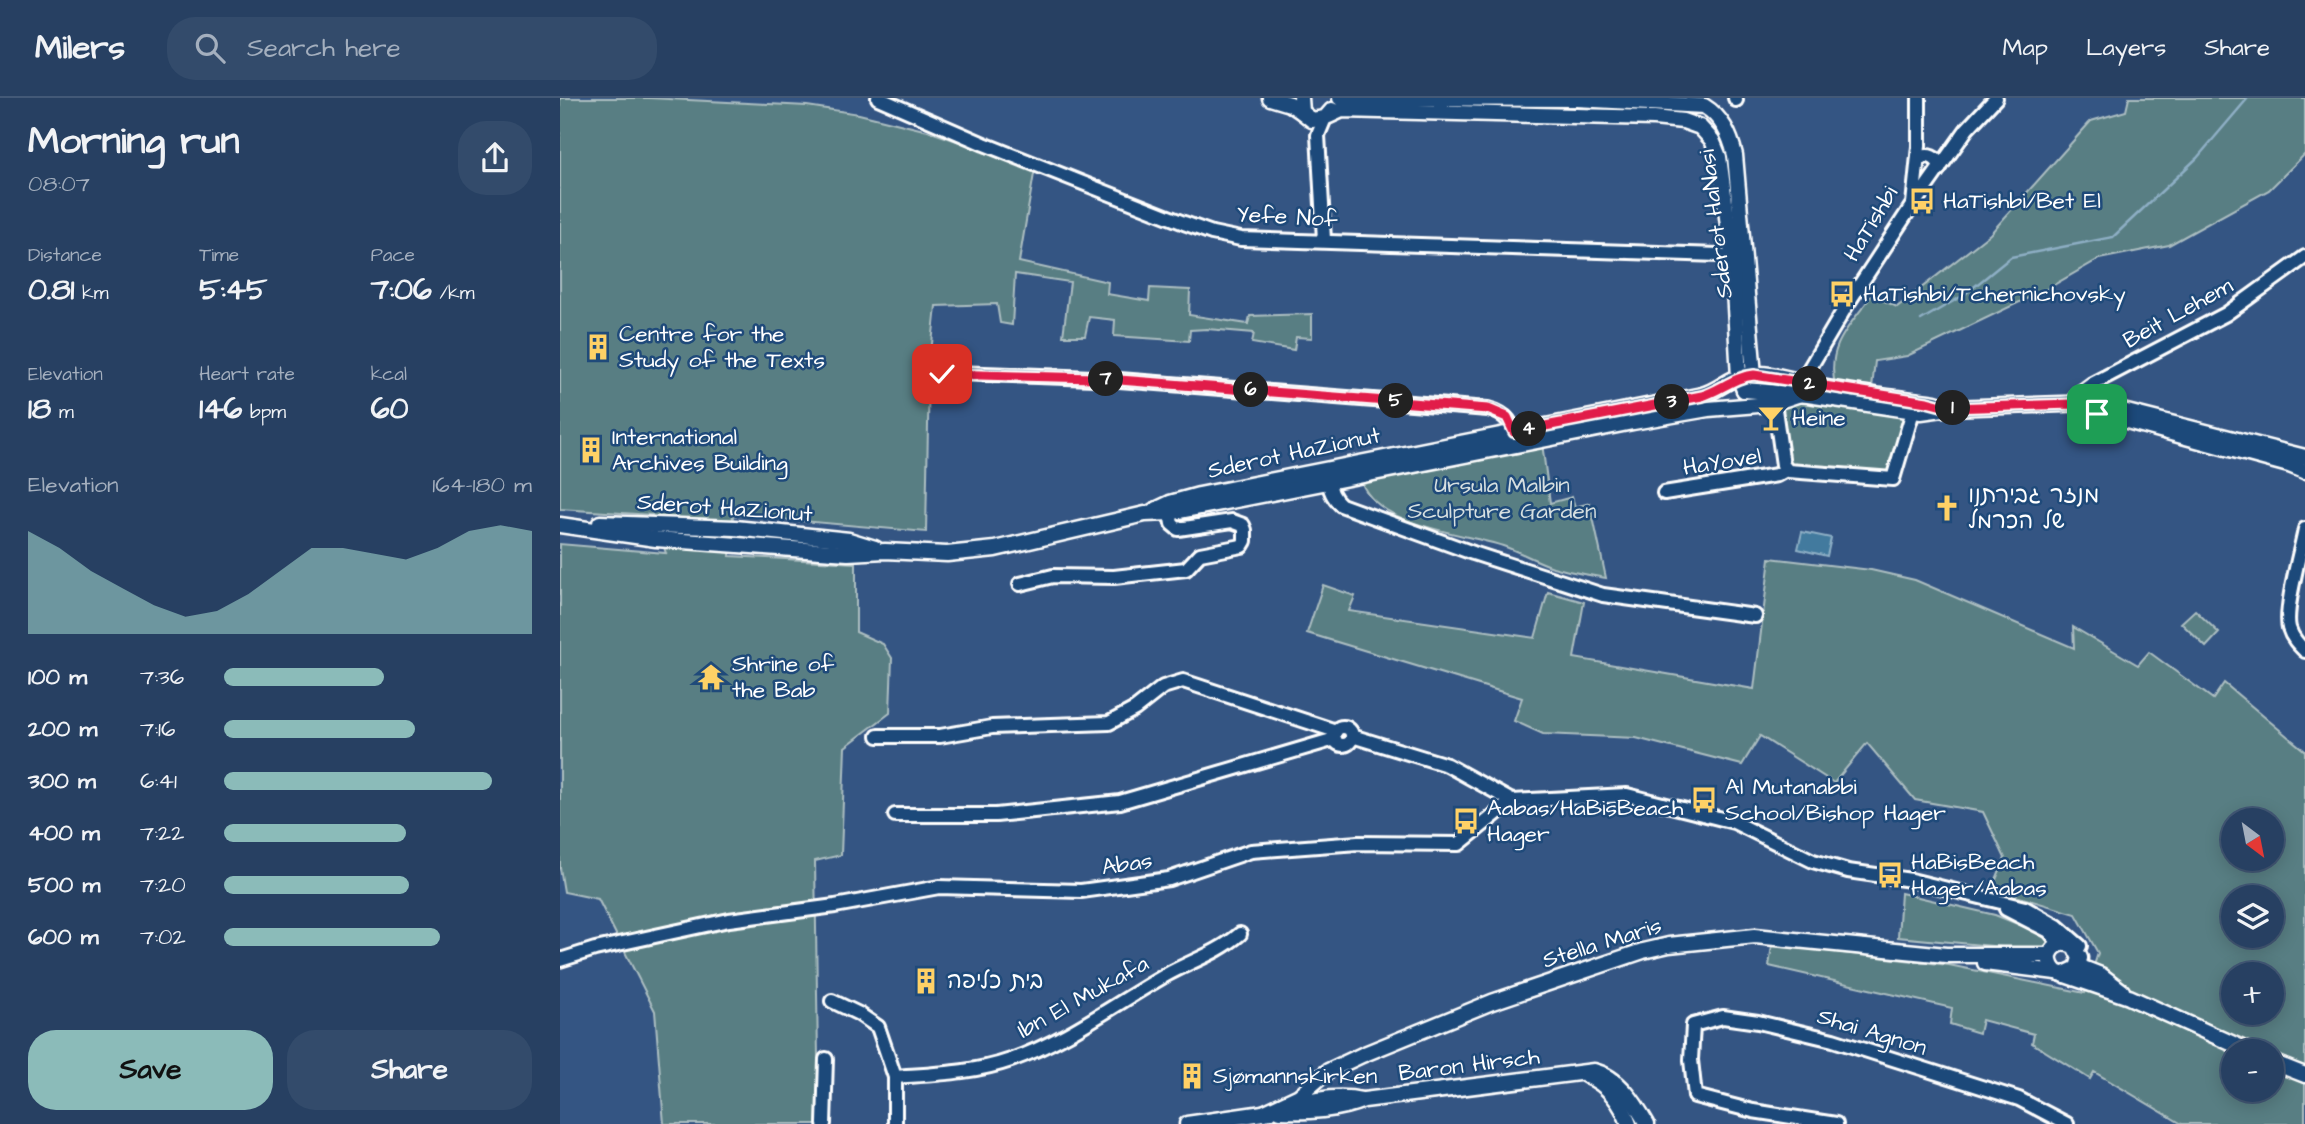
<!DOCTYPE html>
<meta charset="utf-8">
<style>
body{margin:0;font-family:"Architects Daughter","Playpen Sans Hebrew",sans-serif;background:#334b6b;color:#f1f3f6;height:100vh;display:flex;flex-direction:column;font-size:26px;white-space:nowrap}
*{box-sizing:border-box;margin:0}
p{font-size:23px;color:#a4afbe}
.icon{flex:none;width:38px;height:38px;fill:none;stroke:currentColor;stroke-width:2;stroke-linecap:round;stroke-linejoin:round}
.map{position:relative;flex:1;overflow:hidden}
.drawer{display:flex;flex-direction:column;background:#274062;width:560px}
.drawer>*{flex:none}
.needle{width:46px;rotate:148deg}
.fabs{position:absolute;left:1661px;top:710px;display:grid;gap:14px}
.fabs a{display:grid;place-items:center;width:63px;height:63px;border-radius:50%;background:#274062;box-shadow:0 4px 18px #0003,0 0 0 2px #435977;font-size:35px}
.pin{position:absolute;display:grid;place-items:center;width:60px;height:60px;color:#fff;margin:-30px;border-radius:14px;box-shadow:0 4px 10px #0006}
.km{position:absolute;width:35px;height:35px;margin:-18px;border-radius:50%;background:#222;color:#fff;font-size:19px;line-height:35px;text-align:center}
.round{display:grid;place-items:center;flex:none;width:74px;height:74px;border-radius:28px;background:#334b6b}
.summary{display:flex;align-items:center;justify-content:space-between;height:119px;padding:0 28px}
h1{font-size:38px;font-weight:800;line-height:52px}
.stats{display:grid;grid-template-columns:repeat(3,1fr);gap:10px;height:119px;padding:7px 28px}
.stats div{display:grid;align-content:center}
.stats b{font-size:30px;font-weight:800}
.stats small{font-size:19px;font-weight:400}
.stats p{font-size:19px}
.chart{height:196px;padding:14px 28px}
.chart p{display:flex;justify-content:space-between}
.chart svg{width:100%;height:126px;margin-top:7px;fill:#8bbbb9;opacity:.7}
.primary-button{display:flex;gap:14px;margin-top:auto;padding:14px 28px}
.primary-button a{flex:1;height:80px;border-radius:28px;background:#8bbbb9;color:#111;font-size:28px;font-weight:800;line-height:80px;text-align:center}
.primary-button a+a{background:#334b6b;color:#f1f3f6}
ul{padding:0 28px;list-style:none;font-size:23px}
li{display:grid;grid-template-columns:112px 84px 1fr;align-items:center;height:52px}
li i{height:18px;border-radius:9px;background:#8bbbb9}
header{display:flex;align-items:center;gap:42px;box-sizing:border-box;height:98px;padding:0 35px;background:#274062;border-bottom:2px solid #435977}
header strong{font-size:33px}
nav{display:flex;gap:38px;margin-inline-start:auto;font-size:24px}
.search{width:490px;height:63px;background:#334b6b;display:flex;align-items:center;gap:18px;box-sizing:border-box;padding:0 24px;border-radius:28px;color:#a4afbe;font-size:26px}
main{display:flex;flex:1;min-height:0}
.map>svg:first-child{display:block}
</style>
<header>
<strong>Milers</strong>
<div class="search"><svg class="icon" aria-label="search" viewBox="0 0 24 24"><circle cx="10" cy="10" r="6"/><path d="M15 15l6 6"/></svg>Search here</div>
<nav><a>Map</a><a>Layers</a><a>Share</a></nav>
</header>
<main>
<section class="drawer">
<div class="summary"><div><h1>Morning run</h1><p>08:07</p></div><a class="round"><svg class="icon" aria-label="share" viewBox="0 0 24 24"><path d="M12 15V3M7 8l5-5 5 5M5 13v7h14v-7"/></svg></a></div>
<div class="stats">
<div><p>Distance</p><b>0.81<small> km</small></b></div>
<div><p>Time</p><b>5:45</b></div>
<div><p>Pace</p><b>7:06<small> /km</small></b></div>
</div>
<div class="stats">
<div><p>Elevation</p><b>18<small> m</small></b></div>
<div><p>Heart rate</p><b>146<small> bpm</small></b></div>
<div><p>kcal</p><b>60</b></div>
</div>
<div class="chart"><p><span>Elevation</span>164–180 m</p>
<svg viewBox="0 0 160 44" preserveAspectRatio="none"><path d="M0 44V8L10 14L20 22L30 28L40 34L50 38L60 36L70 30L80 22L90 14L100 14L110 16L120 18L130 14L140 8L150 6L160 8V44z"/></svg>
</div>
<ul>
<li><b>100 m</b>7:36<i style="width:52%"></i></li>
<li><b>200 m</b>7:16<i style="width:62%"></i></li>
<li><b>300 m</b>6:41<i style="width:87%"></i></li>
<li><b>400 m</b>7:22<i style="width:59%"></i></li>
<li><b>500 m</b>7:20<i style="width:60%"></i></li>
<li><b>600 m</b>7:02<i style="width:70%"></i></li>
</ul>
<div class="primary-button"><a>Save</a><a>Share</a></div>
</section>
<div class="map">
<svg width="1745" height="1026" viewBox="0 0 1745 1026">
<rect width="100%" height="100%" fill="#345583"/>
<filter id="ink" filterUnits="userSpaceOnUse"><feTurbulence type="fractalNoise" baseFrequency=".0143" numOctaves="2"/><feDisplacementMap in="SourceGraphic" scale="14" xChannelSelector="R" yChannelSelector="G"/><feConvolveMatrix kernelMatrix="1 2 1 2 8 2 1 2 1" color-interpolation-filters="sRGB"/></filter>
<g filter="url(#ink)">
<g fill="#597e83" stroke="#acbec1" stroke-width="2" fill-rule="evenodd">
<polygon points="0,0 89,0 247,8 299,16 368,33 475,70 459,164 548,184 547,196 589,203 590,190 630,192 629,217 688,226 690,218 752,216 752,240 736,239 734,252 692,245 694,235 647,231 630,232 629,243 554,238 555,222 529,219 525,238 503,238 510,184 455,176 452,227 440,225 437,206 376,208 369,274 366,434 173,417 170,458 296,465 296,534 323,546 332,560 330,615 285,649 281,757 255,763 259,1026 104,1026 95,913 38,801 4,794 0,770 0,446 106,455 92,417 0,411"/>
<path d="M 1569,0 L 1745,0 L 1745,56 L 1709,92 L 1609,147 L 1539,161 L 1483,193 L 1347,258 L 1315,263 L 1312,290 L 1275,287 C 1266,247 1290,228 1312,197 L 1337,209 L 1430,136 L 1531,23 L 1566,13 Z"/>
<polygon points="1238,302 1348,318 1330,376 1227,368 1219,308"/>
<path d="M 982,345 L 990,405 L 1012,399 L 1015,409 L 1030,405 L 1046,480 C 1028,477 1010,474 993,469 C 976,463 960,454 943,448 C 902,434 818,430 801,383 Z"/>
<path d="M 1210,460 L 1311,472 L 1355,482 L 1514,550 L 1513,529 L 1578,567 L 1589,554 L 1653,601 L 1664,585 L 1745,653 L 1745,1026 L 1622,1026 L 1534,974 L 1530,981 L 1472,945 L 1474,936 L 1422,922 L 1419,935 L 1390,926 L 1392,910 L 1209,868 L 1212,847 L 1389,867 L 1525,895 L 1538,855 L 1516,816 L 1432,791 L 1445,760 L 1423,714 L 1355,702 L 1307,645 L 1274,685 L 1200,638 L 1182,667 L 1076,640 L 983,636 L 954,623 L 962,600 L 747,535 L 763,487 L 795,498 L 789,513 L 975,540 L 988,494 L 1024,504 L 1014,560 L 1194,591 ZM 1673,723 L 1712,723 L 1712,761 L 1673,761 ZM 1673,800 L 1712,800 L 1712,838 L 1673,838 ZM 1673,877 L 1712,877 L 1712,915 L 1673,915 ZM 1673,954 L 1712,954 L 1712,992 L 1673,992 Z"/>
<polygon points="1635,512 1659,535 1646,549 1621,525"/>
<polygon points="1341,795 1435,817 1487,838 1494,849 1484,853 1338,839"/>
</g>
<polygon fill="#427a9e" stroke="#8eafc5" stroke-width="2" points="1242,434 1271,440 1267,458 1238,451"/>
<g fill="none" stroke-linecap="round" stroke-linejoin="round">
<polyline stroke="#8eafc5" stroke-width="2.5" points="1361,222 1404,197 1451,159 1553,139 1637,60 1688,0"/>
<g stroke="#fff" stroke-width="18">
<g id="minor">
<polyline points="318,0 424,46 624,125 652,135 681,141 1159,157 1167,161 1173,170"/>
<polyline points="1175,0 1176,2"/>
<path d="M 1358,61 C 1368,55 1378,59 1380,70"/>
<polyline points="1356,103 1407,31 1436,0"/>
<polyline points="764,142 758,37 765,20"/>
<path d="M 369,274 L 534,280 L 928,311 C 948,316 952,325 957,344"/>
<polyline points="1241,293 1245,278 1288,205 1353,106 1359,48 1359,0"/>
<polyline points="1210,306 1215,311 1223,367 1228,373 1333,381 1353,313 1352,304"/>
<polyline points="1512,306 1517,297 1532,286 1666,216 1745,159"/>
<path d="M 769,377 C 768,389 772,399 781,407 L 913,455 L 1043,497 L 1195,518"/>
<polyline points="1104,395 1217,377 1226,372"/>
<path d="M 1745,431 C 1741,453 1724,511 1729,530 C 1732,540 1738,546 1745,553"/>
<polyline points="460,486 493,478 554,479 626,471 640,456 682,448 685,443 685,432 683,427 672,423 618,431 612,426 610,415"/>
<circle cx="783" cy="638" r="9"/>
<polyline points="318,638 380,638 432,629 549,625 575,611 603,589 623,583 776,633"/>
<polyline points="792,638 887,667 952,703"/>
<polyline points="952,703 1067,697 1174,724 1253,763 1288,773 1351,782 1465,810 1497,828 1520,848"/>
<polyline points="335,717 436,717 560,704 775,641"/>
<polyline points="1446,811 1489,833 1500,846"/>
<polyline points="0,862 35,851 169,822 275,808 379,789 521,793 609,781 691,753 798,745 899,746 952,703"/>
<polyline points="272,903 299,916 318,929 335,979 335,1026"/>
<path d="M 335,979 C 374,976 414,975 451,962 C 506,943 555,906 606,877 C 631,863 658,855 680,836"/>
<polyline points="264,1026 266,961"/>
<polyline points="1276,1026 1193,1013 1135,998 1131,962 1133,927 1163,919 1198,924 1273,942 1459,1001 1507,1026"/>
</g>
</g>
<g stroke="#fff" stroke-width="19">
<g id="tertiary">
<polyline points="710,0 730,6 742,14"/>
<polyline points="741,0 742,14 752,22 765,20 772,12"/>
<path d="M 780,0 L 1017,1 L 1144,8 C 1162,19 1170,37 1175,57 L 1194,277"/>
<polyline points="769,18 782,12 1094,20 1123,23 1140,29 1152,42 1159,59 1172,157 1179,279 1184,292"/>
<polyline points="1184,292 1248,297 1361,314 1390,310 1531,305 1745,359"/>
<polyline points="1519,310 1729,367 1744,373"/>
<path d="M 593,413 L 610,405 L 639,397 L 1142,297 C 1157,293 1169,281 1181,278 C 1208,271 1240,285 1267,290 C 1303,296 1339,300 1375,305 L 1390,310"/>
<polyline points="40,425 175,430 289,442 315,450"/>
<polyline points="0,427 96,441 288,455 325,453 387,456 435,451 585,416 610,415 1073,324 1148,311 1210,306 1240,296"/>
<polyline points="1425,865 1496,874"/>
<polyline points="1519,866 1523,870 1541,877 1562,893"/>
<path d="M 1504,876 L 1517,870 L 1520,860 L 1514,848 L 1505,845 C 1489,848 1485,862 1496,874 L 1569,899 L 1691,954"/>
<polyline points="1712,964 1745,977"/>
<path d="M 1027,978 C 1048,986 1062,1006 1069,1026"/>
<path d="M 733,1008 C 755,1001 779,997 802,1002"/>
<path d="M 720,1013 C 748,1014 777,1013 804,1002 L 1034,973 C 1059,979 1075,1005 1087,1026"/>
<polyline points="703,1015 739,998 768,973 802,957 932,904 1083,853 1109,847 1195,838 1386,857 1490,857"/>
<polyline points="627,1026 710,1014"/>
</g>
</g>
<use href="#minor" stroke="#1f4a7a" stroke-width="12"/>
<use href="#tertiary" stroke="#1f4a7a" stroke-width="14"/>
</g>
</g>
<g fill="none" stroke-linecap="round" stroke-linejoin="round" filter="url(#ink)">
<g stroke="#fff" stroke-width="14">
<path id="route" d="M 382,276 L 534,280 L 928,311 L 947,319 L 954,334 L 1142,298 C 1161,292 1174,279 1194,277 L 1367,304 L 1390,310 L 1512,306 L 1537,316"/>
</g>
<use href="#route" stroke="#e11d48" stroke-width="9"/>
</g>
<defs>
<g id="bus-bare" transform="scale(2.1)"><path d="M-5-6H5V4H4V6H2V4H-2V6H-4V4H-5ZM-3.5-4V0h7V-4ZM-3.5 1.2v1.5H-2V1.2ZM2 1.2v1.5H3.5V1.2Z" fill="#ffd166" stroke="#1f4a7a" stroke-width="2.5" paint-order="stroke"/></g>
<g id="building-bare" transform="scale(2.1)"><path d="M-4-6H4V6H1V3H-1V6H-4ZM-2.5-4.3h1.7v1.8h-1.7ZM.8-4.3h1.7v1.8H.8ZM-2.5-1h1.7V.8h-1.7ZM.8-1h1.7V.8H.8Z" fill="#ffd166" stroke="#1f4a7a" stroke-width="2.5" paint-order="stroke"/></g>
<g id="bar-bare" transform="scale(2.1)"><path d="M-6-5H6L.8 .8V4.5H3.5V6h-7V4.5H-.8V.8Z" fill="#ffd166" stroke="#1f4a7a" stroke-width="2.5" paint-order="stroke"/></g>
<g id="church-bare" transform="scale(2.1)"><path d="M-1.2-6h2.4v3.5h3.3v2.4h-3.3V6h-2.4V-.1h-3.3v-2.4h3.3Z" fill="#ffd166" stroke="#1f4a7a" stroke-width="2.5" paint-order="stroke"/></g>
<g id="temple-bare" transform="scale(2.1)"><path d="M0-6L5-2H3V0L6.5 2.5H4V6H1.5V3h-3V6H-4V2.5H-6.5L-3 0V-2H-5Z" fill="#ffd166" stroke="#1f4a7a" stroke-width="2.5" paint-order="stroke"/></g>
</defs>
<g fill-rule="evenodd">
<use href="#bus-bare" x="1362" y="103"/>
<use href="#bus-bare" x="1282" y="196"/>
<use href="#building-bare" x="38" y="249"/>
<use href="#bar-bare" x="1211" y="320"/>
<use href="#building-bare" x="31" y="352"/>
<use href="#church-bare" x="1387" y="410"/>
<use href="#temple-bare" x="151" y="579"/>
<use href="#bus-bare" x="1144" y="702"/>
<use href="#bus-bare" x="906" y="723"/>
<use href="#bus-bare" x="1330" y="777"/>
<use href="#building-bare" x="366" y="883"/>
<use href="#building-bare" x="632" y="978"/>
</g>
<g text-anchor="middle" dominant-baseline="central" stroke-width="5" stroke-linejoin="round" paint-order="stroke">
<g font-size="23" fill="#fff" stroke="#1f4a7a" text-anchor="start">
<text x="1383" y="103">HaTishbi/Bet El</text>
<text x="1303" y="196">HaTishbi/Tchernichovsky</text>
<text x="59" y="236">Centre for the<tspan x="59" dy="26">Study of the Texts</tspan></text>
<text x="1232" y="320">Heine</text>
<text x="52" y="339">International<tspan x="52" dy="26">Archives Building</tspan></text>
<text x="1408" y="397">מנזר גבירתנו<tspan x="1408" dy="26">של הכרמל</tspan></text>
<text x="172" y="566">Shrine of<tspan x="172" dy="26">the Bab</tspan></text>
<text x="1165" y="689">Al Mutanabbi<tspan x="1165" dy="26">School/Bishop Hager</tspan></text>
<text x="927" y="710">Aabas/HaBisBeach<tspan x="927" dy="26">Hager</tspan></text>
<text x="1351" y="764">HaBisBeach<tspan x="1351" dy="26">Hager/Aabas</tspan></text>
<text x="387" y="883">בית כליפה</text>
<text x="653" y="978">Sjømannskirken</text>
</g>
<g font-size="23" fill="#fff" stroke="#1f4a7a">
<text transform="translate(727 119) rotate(3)">Yefe Nof</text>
<text transform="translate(1156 126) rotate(-97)">Sderot HaNasi</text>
<text transform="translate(1311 126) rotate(-59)">HaTishbi</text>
<text transform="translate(1618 215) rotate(-29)">Beit Lehem</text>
<text transform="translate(734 355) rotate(-12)">Sderot HaZionut</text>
<text transform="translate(1162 364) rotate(-9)">HaYovel</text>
<text transform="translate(165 410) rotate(4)">Sderot HaZionut</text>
<text transform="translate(567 766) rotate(-8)">Abas</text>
<text transform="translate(1042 845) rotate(-17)">Stella Maris</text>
<text transform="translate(523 899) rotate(-29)">Ibn El Mukafa</text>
<text transform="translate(1312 934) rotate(17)">Shai Agnon</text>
<text transform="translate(909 967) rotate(-7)">Baron Hirsch</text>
</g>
<g font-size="23" fill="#d6dfe0" stroke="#1f4a7a">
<text x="942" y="387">Ursula Malbin<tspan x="942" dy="26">Sculpture Garden</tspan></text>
</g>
</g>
</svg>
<div class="fabs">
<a><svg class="needle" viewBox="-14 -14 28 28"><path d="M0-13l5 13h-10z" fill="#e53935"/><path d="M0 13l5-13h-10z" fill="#a4afbe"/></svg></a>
<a><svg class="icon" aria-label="layers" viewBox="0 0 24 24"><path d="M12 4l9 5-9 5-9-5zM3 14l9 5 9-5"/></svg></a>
<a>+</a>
<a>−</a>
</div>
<div class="pin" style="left:1537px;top:316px;background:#1e9e55"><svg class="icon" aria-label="arrive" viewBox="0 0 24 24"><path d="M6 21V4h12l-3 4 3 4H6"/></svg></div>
<div class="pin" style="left:382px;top:276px;background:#d93025"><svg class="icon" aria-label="check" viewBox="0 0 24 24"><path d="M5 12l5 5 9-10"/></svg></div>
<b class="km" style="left:1393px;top:310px">1</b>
<b class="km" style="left:1250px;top:286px">2</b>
<b class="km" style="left:1112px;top:304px">3</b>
<b class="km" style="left:969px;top:331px">4</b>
<b class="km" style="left:836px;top:303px">5</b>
<b class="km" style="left:691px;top:292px">6</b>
<b class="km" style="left:546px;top:281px">7</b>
</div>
</main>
